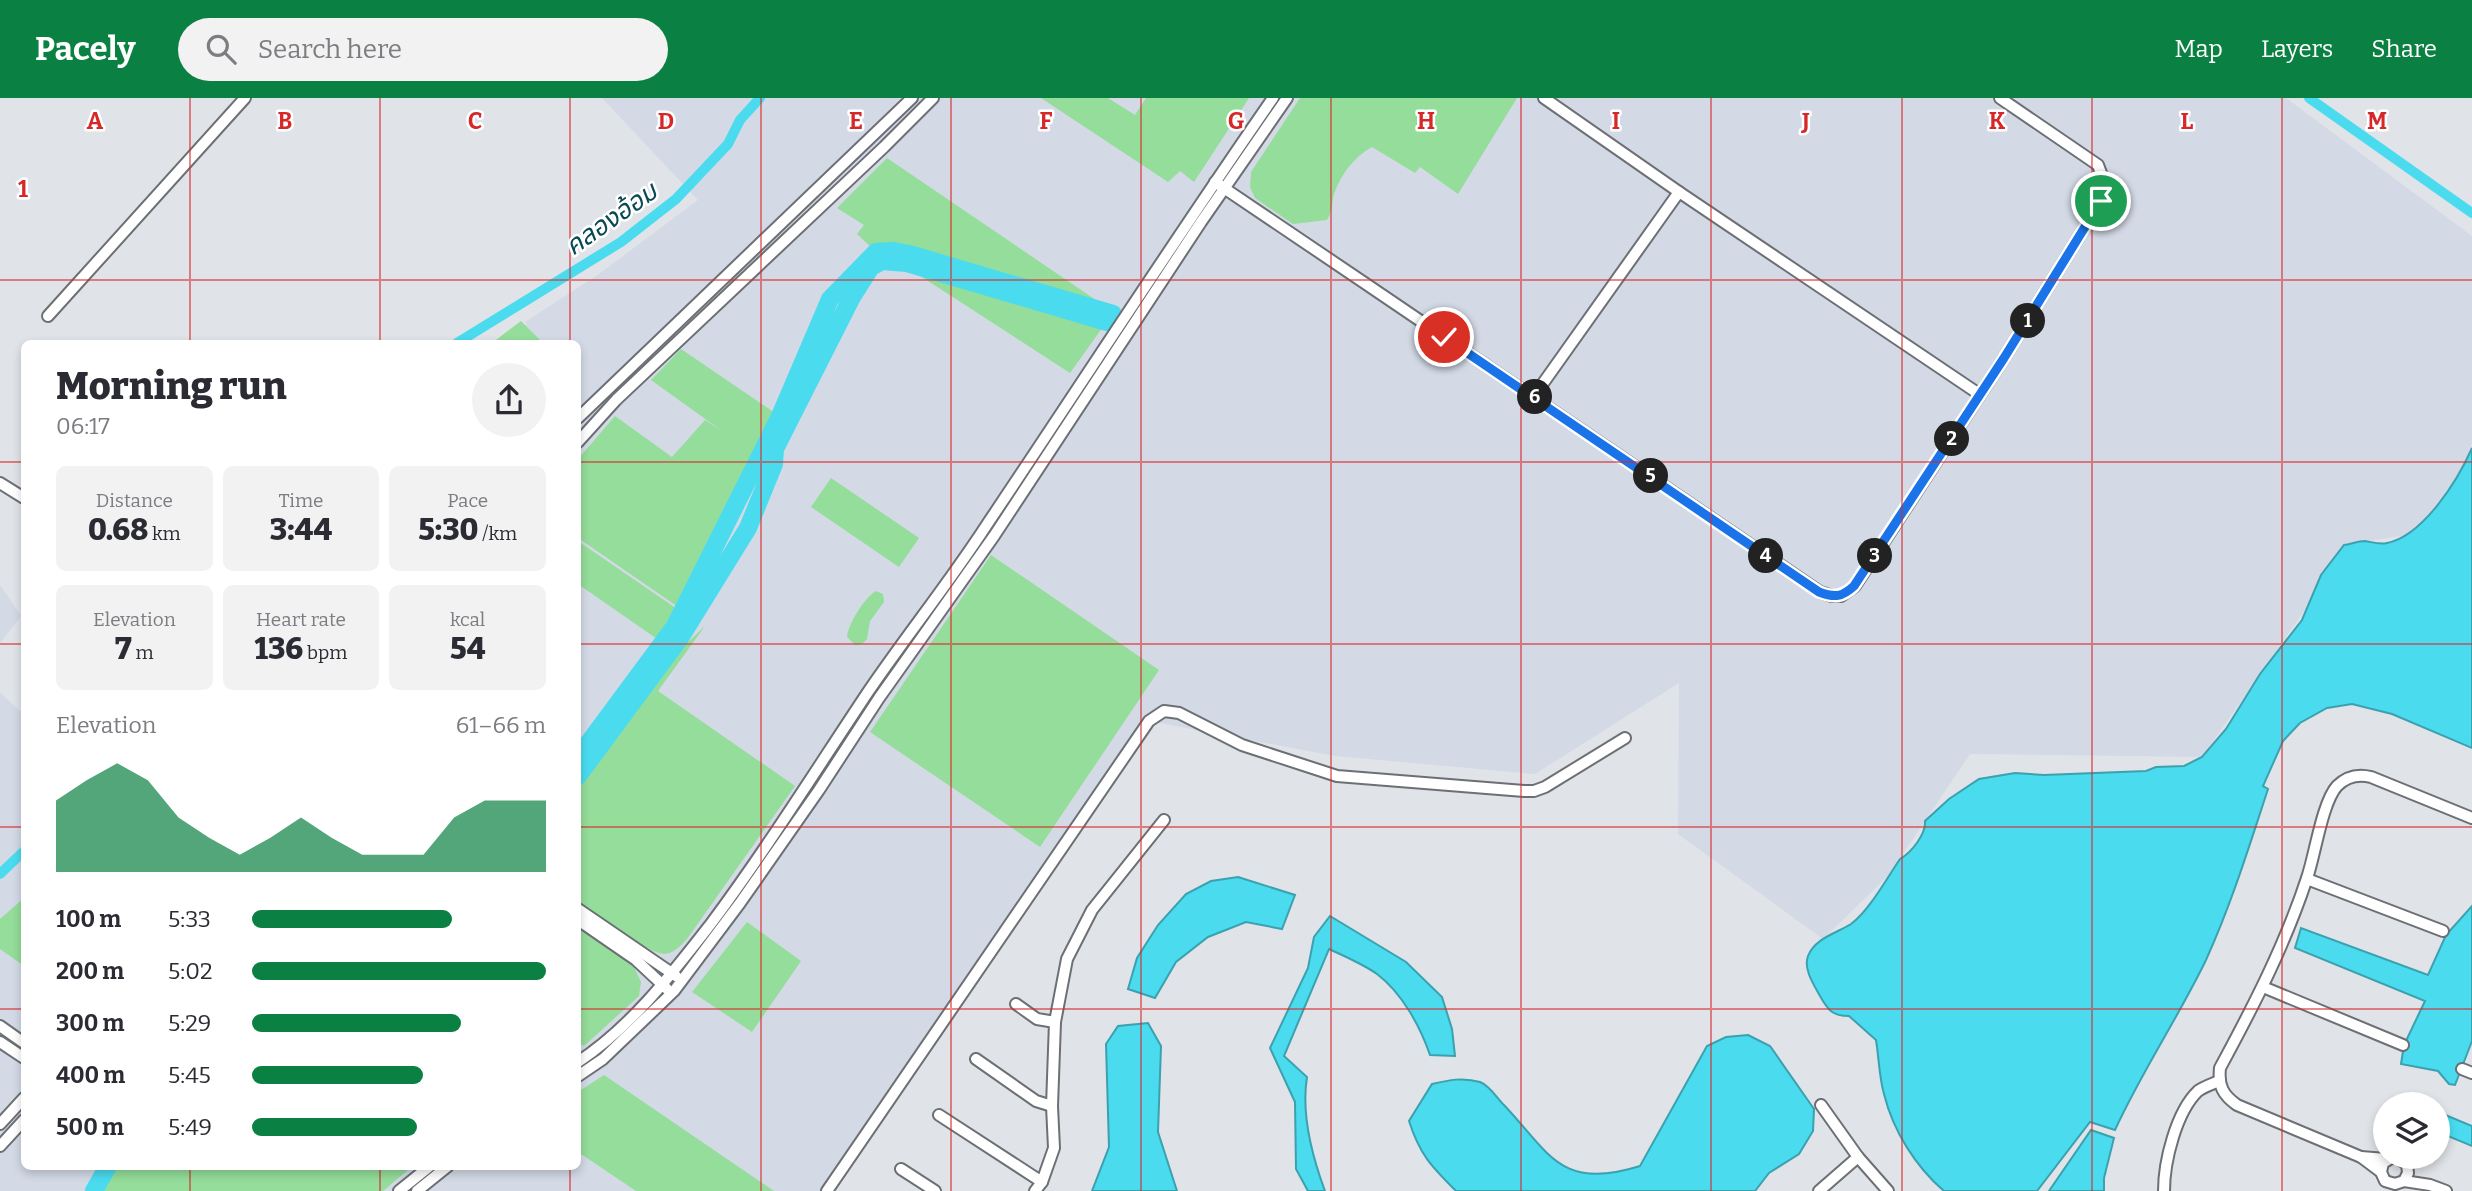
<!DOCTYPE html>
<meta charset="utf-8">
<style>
body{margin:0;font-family:Bitter,"Noto Sans Thai",serif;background:#f2f2f3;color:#2b2b33;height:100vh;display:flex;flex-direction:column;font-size:26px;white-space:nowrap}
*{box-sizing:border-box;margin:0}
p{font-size:23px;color:#7c7c81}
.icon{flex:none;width:38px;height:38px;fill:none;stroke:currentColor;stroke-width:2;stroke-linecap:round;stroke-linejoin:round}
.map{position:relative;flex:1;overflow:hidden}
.details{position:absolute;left:21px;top:242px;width:560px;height:830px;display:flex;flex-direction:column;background:#fff;border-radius:10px;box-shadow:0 4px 10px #0003}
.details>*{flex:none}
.fabs{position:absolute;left:2373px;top:994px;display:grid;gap:14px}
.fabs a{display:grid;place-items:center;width:77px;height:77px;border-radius:50%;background:#fff;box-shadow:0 4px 10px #0003;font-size:35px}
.pin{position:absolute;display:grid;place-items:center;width:60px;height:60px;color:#fff;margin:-30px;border:4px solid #fff;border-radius:50%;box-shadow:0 2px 7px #0007}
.km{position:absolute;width:35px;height:35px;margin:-18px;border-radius:50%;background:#222;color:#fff;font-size:19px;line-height:35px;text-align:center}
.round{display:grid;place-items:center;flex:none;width:74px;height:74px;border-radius:37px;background:#f2f2f3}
.summary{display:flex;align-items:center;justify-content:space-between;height:119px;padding:0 35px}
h1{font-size:38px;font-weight:800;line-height:52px}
.stats{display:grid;grid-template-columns:repeat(3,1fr);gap:10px;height:119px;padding:7px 35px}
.stats div{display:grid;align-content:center;border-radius:10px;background:#f2f2f3;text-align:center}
.stats b{font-size:30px;font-weight:800}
.stats small{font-size:19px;font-weight:400}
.stats p{font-size:19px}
.chart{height:196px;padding:14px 35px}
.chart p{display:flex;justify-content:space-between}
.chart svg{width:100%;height:126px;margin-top:7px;fill:#0b8043;opacity:.7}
ul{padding:0 35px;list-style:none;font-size:23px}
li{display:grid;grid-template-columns:112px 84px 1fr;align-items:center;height:52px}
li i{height:18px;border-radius:9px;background:#0b8043}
header{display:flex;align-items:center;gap:42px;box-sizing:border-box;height:98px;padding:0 35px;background:#0b8043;color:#fff}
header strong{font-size:33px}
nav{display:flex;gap:38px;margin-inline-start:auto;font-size:24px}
.search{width:490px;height:63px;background:#f2f2f3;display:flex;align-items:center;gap:18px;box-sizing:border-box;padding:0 24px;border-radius:38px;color:#7c7c81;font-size:26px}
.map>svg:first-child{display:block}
</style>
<header>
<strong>Pacely</strong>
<div class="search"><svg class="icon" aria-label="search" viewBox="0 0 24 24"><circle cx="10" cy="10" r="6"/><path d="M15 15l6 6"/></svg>Search here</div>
<nav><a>Map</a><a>Layers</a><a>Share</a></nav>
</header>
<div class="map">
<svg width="2472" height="1093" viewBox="0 0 2472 1093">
<rect width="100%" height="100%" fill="#e0e3e8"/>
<g fill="#d3dae6">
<polygon points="602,0 2286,0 2472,138 2472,346 2462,373 2424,422 2406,437 2344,447 2314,499 2202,659 1970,656 1888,778 1823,841 1678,736 1679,585 1535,676 1335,658 1149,623 827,1093 0,1093 0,595 24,616 24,1068 578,1068 578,245 500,245 527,226 525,224 599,176 698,102"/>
<polygon points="0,487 21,518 0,545"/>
</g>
<g fill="#94dd9a">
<polygon points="1041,0 1108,0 1135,17 1146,0 1249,0 1194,84 1180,73 1168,84"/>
<path d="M 1300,0 L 1517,0 L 1458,96 L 1420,69 L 1415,75 L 1372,49 C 1354,59 1341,76 1334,96 C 1331,106 1334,110 1327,122 L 1293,126 L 1255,100 L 1250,89 L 1251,74 Z"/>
<polygon points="887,60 1112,213 913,157 893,153 876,154 857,136 864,127 837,110"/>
<polygon points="882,163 904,163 1105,226 1070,275 911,172 889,166 871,169"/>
<polygon points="521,223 543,245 492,245"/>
<polygon points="681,251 778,317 681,511 578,440 578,361 615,318 672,359 705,322 722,333 651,282"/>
<polygon points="831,380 919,440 899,469 811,409"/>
<polygon points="578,443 680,513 660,543 578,486"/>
<polygon points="991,457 1159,572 1040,749 870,634"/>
<path d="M 876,493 L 883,496 L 884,504 L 870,523 L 867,541 L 862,546 L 855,547 L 847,539 C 848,526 865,499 876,493 Z"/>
<path d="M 705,528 L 658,593 L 795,688 L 687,841 C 681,847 674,856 664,856 C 646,855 595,814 578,803 L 578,686 L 676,544 L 687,545 Z"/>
<polygon points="24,800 24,868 0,851 0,821"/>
<polygon points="747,824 801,863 752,934 692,894"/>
<polygon points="578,829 633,867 641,884 639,898 584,948 578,944"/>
<polygon points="604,977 774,1093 636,1093 578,1054 578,994"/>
<polygon points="117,1068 413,1068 383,1093 104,1093"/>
</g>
<g fill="#4adbef" stroke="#3ba1af" stroke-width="2">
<path d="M 2472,350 L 2472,650 L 2392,616 L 2352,606 L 2327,610 L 2300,625 L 2283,643 L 2263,688 L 2268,691 C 2249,749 2231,807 2206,862 C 2178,920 2142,973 2115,1032 L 2090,1024 L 2037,1093 L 1944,1093 C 1916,1069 1893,1033 1884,996 C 1879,979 1879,960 1876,942 L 1849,918 C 1832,918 1828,912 1820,898 C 1814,887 1803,871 1808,858 C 1815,840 1837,835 1851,826 C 1869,813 1887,780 1900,761 C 1912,754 1926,736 1925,723 L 1949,701 L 1979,681 L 2015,675 L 2044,677 L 2146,673 L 2156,669 L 2184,668 L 2202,659 L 2226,631 L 2260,576 L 2302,522 L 2321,477 L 2344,447 C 2351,446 2358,443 2365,443 C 2372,444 2380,447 2387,445 C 2423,438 2458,382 2472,350 Z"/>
<polygon points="1238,779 1295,797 1282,831 1246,824 1208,839 1176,864 1155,900 1128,891 1137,860 1158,827 1186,796 1211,783"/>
<polygon points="2472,808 2472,943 2455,987 2449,986 2438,973 2401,966 2404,947 2425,903 2295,850 2301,830 2428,877 2446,837"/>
<path d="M 1330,818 L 1406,864 L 1442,899 L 1452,931 L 1455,958 L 1430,957 C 1420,928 1402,895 1377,876 C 1363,866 1344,858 1329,851 L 1284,958 L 1307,979 C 1301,1016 1312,1058 1325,1093 L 1308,1093 L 1296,1071 L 1295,1004 L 1270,950 L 1308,870 L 1314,839 Z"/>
<polygon points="1148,925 1161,948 1158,1034 1177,1093 1092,1093 1109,1049 1106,946 1118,928"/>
<path d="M 1748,937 L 1770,948 L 1814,1011 L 1813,1033 L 1799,1056 L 1769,1075 L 1755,1093 L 1456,1093 C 1431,1068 1420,1057 1409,1023 L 1432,986 C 1449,982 1463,979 1480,984 C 1489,987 1497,1000 1504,1007 C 1550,1056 1561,1093 1640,1068 L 1707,948 L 1726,939 Z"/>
<polygon points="2443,1016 2472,1028 2472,1048 2438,1034"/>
<polygon points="2091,1032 2114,1040 2104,1080 2104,1093 2049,1093"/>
</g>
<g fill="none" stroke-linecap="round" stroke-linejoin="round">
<g stroke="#4adbef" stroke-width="10">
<polyline points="2309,0 2472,115"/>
<polyline points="457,245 621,144 676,101 728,46 740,22 760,0"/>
<polyline points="0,776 24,753"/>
</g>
<g stroke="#4adbef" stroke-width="18">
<polyline points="578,659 675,528 780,318 830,201 876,154 893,153 909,156 1113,216 1107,224 907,165 882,163 871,169 852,199 775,351 774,366 748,430 680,540 578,678"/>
<polyline points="94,1093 108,1068"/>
</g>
<g stroke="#6c6f73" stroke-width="14">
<g id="minor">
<polyline points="1544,0 1679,94 1979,296"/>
<path d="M 1215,84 C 1417,220 1618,357 1820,494 L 1832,498 L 1841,498 L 1855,488 L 2004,260 L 2101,103 L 2104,83 L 2098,67 L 2000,0"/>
<polyline points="48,218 245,0"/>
<polyline points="1534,298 1679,94"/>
<polyline points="578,320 912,0"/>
<polyline points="578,344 616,302 884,49 933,0"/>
<polyline points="0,385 24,400"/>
<polyline points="2307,781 2443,833"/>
<polyline points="578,811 676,878"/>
<polyline points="578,822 636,862 667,891"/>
<polyline points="2263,889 2403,947"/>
<polyline points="1016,906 1037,921 1055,924"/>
<polyline points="0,928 24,945"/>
<polyline points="0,944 24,960"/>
<polyline points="976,961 1036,1003 1052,1008"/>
<path d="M 578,964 C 631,929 671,877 710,827 C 766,752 816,672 868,594 C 906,538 949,485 986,428 C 1082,285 1175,141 1273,0"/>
<polyline points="2462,971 2472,975"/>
<polyline points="578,978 603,961 674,893 740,805 819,692 879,600 994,438 1201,124 1287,0"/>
<polyline points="939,1017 1042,1084"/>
<polyline points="0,1026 24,1000"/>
<polyline points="0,1048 24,1022"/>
<polyline points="1858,1059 1888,1093"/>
<path d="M 2361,1059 L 2237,1007 C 2223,997 2218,988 2220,970 C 2253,909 2285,847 2307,780 C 2315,757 2322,705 2337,688 C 2347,678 2359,676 2371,679 L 2472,720"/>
<polyline points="2393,1059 2383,1065 2381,1074 2385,1083 2395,1086 2404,1083 2408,1075 2407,1066 2396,1059"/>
<polyline points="901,1071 935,1093"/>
<polyline points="2381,1074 2361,1059 2386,1061"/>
<polyline points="2404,1083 2430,1087 2446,1093"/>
<polyline points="399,1093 430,1068"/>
<polyline points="417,1093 448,1068"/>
<polyline points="827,1093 1149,623 1164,613 1179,615 1242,647 1337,678 1524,693 1534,693 1545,689 1625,640"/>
<polyline points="1035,1093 1042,1084 1054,1050 1052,1008 1055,924 1067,861 1092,812 1164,722"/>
<polyline points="1819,1093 1858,1059 1821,1007"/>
<path d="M 2164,1093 C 2164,1064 2176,1014 2198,993 C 2203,989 2212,986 2219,983"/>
</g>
</g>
<use href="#minor" stroke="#fff" stroke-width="10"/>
</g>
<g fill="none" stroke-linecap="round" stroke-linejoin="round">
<g stroke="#fff" stroke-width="14">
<path id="route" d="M 1444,239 L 1819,494 C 1835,500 1842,499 1854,488 L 2004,260 L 2101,103"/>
</g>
<use href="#route" stroke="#1a73e8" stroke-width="9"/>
</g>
<path fill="none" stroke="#d62828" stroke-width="2" stroke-opacity="0.55" d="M 190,0 L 190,245M 380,0 L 380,245M 570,0 L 570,245M 761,0 L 761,1093M 951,0 L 951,1093M 1141,0 L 1141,1093M 1331,0 L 1331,1093M 1521,0 L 1521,1093M 1711,0 L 1711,1093M 1902,0 L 1902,1093M 2092,0 L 2092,1093M 2282,0 L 2282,1093M 0,182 L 2472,182M 0,364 L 24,364M 578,364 L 2472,364M 0,546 L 24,546M 578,546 L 2472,546M 0,729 L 24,729M 578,729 L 2472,729M 0,911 L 24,911M 578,911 L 2472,911M 190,1068 L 190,1093M 380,1068 L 380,1093M 570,1068 L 570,1093"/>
<g text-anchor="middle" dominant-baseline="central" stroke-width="5" stroke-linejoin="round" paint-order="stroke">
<g font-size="26" font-style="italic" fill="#084a52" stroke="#fff">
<text transform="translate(611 121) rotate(-35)">คลองอ้อม</text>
</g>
</g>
<g font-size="23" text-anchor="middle" font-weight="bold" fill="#d62828" stroke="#fff" stroke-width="5" stroke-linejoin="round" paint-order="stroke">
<text x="95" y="31">A</text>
<text x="285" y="31">B</text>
<text x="475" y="31">C</text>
<text x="666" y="31">D</text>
<text x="856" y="31">E</text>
<text x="1046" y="31">F</text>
<text x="1236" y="31">G</text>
<text x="1426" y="31">H</text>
<text x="1616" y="31">I</text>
<text x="1806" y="31">J</text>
<text x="1997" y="31">K</text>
<text x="2187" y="31">L</text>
<text x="2377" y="31">M</text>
<text x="23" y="99">1</text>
</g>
</svg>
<div class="fabs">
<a><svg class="icon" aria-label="layers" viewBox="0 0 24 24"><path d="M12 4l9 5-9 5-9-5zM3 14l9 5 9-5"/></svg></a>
</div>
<div class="pin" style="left:2101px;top:103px;background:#1e9e55"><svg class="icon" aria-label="arrive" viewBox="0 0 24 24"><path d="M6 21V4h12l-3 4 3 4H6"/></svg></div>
<div class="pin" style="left:1444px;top:239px;background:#d93025"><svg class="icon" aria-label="check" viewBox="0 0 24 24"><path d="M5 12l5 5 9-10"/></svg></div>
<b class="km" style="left:2028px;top:223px">1</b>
<b class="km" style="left:1952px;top:341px">2</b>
<b class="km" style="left:1875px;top:458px">3</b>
<b class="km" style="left:1766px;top:458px">4</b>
<b class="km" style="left:1651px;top:378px">5</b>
<b class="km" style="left:1535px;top:299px">6</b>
<section class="details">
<div class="summary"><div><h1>Morning run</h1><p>06:17</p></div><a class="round"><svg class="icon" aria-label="share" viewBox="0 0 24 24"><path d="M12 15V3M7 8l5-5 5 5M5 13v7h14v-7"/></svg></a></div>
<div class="stats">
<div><p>Distance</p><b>0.68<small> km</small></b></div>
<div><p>Time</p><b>3:44</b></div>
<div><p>Pace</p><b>5:30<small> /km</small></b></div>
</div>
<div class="stats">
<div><p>Elevation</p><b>7<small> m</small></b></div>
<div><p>Heart rate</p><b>136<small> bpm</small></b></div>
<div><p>kcal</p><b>54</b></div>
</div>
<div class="chart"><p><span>Elevation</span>61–66 m</p>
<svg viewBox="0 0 160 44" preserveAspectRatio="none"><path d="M0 44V19L10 12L20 6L30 12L40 25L50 32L60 38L70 32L80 25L90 32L100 38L110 38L120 38L130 25L140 19L150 19L160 19V44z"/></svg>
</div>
<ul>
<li><b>100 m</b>5:33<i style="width:68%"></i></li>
<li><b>200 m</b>5:02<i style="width:100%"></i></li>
<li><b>300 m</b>5:29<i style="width:71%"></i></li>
<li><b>400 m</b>5:45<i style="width:58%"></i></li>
<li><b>500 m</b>5:49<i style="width:56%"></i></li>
</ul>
</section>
</div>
